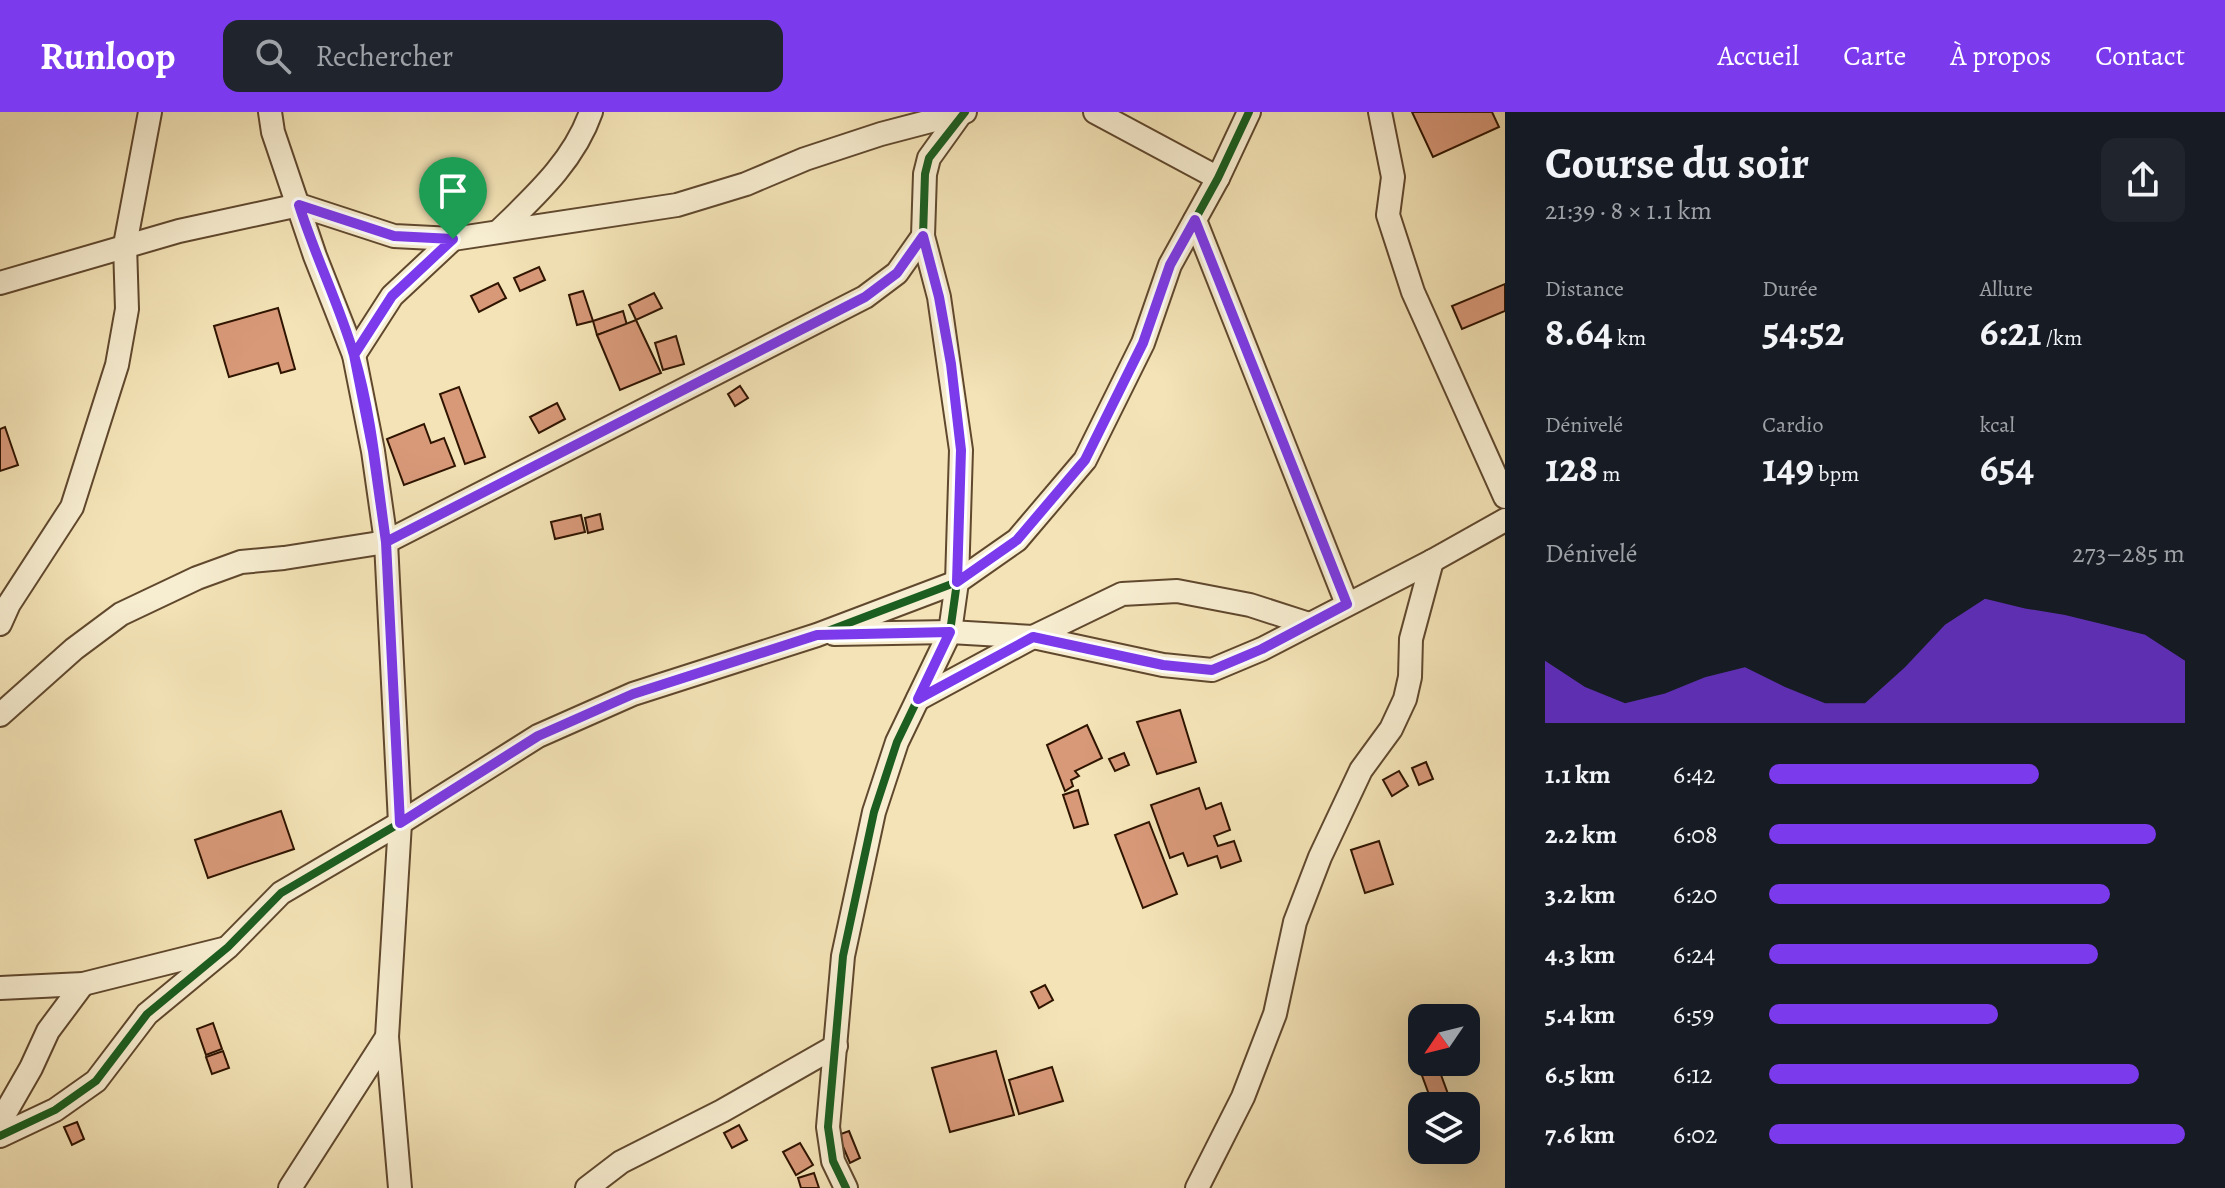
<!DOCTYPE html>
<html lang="fr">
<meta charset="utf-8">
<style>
body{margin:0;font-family:Alegreya,serif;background:#20242c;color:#f1f3f6;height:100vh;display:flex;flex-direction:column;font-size:30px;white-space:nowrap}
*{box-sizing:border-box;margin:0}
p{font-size:26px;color:#9ea1a6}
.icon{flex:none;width:44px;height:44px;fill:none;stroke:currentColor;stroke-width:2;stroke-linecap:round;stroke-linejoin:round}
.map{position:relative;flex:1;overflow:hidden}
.drawer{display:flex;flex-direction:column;background:#171b24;width:720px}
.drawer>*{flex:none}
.needle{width:52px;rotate:235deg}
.controls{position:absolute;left:1408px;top:892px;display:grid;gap:16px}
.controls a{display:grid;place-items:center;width:72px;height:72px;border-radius:16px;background:#171b24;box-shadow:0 8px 32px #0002;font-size:40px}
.pin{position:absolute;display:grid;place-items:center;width:68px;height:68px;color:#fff;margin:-82px -34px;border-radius:50% 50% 50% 0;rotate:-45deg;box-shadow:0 0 8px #0007}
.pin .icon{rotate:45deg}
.round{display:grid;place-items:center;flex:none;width:84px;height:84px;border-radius:16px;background:#20242c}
.overview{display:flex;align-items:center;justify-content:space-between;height:136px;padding:0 40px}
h1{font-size:44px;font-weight:700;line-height:60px}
.stats{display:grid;grid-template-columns:repeat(3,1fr);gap:12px;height:136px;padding:8px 40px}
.stats div{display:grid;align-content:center}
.stats b{font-size:40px;font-weight:700}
.stats small{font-size:22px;font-weight:400}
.stats p{font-size:22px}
.chart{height:224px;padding:16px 40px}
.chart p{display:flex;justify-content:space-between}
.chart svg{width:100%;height:144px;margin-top:8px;fill:#7c3aed;opacity:.7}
ul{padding:0 40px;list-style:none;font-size:26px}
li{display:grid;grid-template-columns:128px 96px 1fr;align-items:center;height:60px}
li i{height:20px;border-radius:10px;background:#7c3aed}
header{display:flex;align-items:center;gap:48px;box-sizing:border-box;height:112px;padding:0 40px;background:#7c3aed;color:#fff}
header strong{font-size:38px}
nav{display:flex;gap:44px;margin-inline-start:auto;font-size:28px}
.search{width:560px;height:72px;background:#20242c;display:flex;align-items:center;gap:20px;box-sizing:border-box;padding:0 28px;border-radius:16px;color:#9ea1a6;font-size:30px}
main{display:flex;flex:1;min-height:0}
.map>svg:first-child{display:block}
</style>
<header>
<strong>Runloop</strong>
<div class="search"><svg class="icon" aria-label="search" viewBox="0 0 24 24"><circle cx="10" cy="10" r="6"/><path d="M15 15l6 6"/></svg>Rechercher</div>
<nav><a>Accueil</a><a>Carte</a><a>À propos</a><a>Contact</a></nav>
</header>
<main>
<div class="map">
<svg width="1505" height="1076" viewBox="0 0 1505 1076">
<rect width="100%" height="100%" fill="#f3e3b6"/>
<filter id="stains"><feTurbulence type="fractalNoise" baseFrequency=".0025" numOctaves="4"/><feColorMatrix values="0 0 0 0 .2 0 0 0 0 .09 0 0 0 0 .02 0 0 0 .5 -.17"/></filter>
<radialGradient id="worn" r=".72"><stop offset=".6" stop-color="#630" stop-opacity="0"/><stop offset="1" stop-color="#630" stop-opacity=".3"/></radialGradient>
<g fill="#d89979" stroke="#2f1400" stroke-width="2">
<polygon points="1412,0 1492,0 1499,15 1433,45"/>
<polygon points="539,155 545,168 520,179 514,166"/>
<polygon points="498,171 506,186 479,200 471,184"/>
<polygon points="1505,172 1505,199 1462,217 1452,194"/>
<polygon points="583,179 593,209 577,213 569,183"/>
<polygon points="654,181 662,196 636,208 629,193"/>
<polygon points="278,196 295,257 281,261 278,251 229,265 214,214"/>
<polygon points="623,199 627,213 597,223 593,209"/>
<polygon points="636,208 661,261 620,278 597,223"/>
<polygon points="676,224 684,252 663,258 655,231"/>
<polygon points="740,274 748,286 735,294 728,282"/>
<polygon points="459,275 485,345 465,352 440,282"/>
<polygon points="557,291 565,307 539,321 530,305"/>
<polygon points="424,312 431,331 444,326 455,354 404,373 387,327"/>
<polygon points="5,315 18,353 0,359 0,317"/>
<polygon points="600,402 603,417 588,421 585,406"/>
<polygon points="581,403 585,420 555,427 551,410"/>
<polygon points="1180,598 1196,650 1157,662 1137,610"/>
<polygon points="1087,613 1102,646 1075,659 1079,664 1071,668 1073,674 1065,679 1047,633"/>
<polygon points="1124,641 1129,653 1115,659 1109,647"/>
<polygon points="1426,650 1433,667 1419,673 1412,656"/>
<polygon points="1399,659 1408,674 1392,684 1383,668"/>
<polygon points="1199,676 1206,697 1221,691 1230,718 1214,724 1218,734 1234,729 1241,749 1221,756 1217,744 1188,754 1183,741 1170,746 1151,693"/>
<polygon points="1078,678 1088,712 1074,716 1063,683"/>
<polygon points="281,699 294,737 208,766 195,728"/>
<polygon points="1149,710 1177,782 1143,796 1115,723"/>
<polygon points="1379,729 1393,772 1365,781 1351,738"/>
<polygon points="1045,873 1053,888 1039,896 1031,880"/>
<polygon points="213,911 222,937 206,943 197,917"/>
<polygon points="223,939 229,956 212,962 206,945"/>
<polygon points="996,939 1014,1003 950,1020 932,956"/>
<polygon points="1437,952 1448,982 1431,988 1420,958"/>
<polygon points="1052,955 1063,989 1019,1002 1009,968"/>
<polygon points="77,1010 84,1027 72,1033 64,1015"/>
<polygon points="739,1013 747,1028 732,1036 724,1021"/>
<polygon points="849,1019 860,1046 850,1051 838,1023"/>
<polygon points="800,1031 813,1053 796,1063 783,1040"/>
<polygon points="814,1061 819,1076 801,1076 798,1066"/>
</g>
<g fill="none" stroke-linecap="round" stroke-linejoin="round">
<g stroke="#60482e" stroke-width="26">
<g id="street">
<polyline points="270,0 273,20 315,144 354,243 373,339 386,430 400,711 387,925 400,1076"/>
<polyline points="1095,0 1218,66"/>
<polyline points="1380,0 1393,65 1388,103 1413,180 1505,385"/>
<polyline points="1195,108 1347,492"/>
<path d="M 499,119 C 535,84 574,49 591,0"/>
<polyline points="0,171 179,119 299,93 394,124 453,127 677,93 746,72 805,47 881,22 965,0"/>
<polyline points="354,243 392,184 453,127"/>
<polyline points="0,512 9,492 72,395 117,253 127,197 125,133 150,0"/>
<polyline points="834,522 950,520 1033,525 1163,553 1212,558 1262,537 1432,449 1505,408"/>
<polyline points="918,587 1033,525 1122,482 1177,479 1250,493 1309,512"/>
<polyline points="0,603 74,537 121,502 197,466 241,450 284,446 386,430 865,185 897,161 923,124"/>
<polyline points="0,876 83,872 223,837"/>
<polyline points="0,1010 31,956 48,919 83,872"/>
<polyline points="0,1024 55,998 96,969 147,902 228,835 281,781 400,711 538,624 633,582 817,523 957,470 1017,428 1085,348 1143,231 1170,153 1218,66 1249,0"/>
<polyline points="290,1076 387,925"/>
<polyline points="587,1076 621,1050 722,999 836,934"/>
<polyline points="846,1076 833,1049 828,1015 843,844 874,700 897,630 950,520 957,470 961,338 939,185 923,124 925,62 929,46 962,0"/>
<polyline points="1197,1076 1243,985 1275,902 1295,810 1320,745 1361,658 1391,617 1405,587 1410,565 1411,527 1432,449"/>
</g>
</g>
<use href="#street" stroke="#f7edd0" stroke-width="22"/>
<g stroke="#f7edd0" stroke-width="13">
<g id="cycleway">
<polyline points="0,1024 55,998 96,969 147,902 228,835 281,781 400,711 538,624 633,582 817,523 957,470 1017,428 1085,348 1143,231 1170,153 1218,66 1249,0"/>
<polyline points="846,1076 833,1049 828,1015 843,844 874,700 897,630 950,520 957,470 961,338 939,185 923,124 925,62 929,46 965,0"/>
</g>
</g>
<use href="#cycleway" stroke="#1b5e20" stroke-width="8"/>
</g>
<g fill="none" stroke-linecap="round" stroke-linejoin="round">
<g stroke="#fff" stroke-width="16">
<path id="route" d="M 453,127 L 392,184 L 354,243 L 373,339 L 386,430 L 400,711 L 538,624 L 633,582 L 817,523 L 950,520 L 918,587 L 1033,525 L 1163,553 L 1212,558 L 1262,537 L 1347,492 L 1195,108 L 1170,153 L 1143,231 L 1085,348 L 1017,428 L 957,470 L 961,338 L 951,252 L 939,185 L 923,124 L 897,161 L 865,185 L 386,430 C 377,368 372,303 354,243 C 339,192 315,144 299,93 L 394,124 L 453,127"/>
</g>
<use href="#route" stroke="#7c3aed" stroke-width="10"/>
</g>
<rect width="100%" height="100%" filter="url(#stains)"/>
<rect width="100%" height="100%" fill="url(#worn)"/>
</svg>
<div class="controls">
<a><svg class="needle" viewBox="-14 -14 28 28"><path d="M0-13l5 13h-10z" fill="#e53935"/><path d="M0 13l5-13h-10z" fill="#9ea1a6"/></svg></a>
<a><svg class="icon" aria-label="layers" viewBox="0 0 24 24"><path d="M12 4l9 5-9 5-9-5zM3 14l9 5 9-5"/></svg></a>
</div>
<div class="pin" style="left:453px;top:127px;background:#1e9e55"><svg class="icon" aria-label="arrive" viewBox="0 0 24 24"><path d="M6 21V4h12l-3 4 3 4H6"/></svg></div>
</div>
<section class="drawer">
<div class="overview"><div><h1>Course du soir</h1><p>21:39 · 8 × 1.1 km</p></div><a class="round"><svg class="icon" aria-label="share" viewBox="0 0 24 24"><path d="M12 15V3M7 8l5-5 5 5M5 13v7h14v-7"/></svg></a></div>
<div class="stats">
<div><p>Distance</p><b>8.64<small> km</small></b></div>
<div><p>Durée</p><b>54:52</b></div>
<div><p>Allure</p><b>6:21<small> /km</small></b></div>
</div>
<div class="stats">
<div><p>Dénivelé</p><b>128<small> m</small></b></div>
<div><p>Cardio</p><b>149<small> bpm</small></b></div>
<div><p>kcal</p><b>654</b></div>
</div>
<div class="chart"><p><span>Dénivelé</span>273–285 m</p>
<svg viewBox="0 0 160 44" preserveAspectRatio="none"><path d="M0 44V25L10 33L20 38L30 35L40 30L50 27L60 33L70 38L80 38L90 27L100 14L110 6L120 9L130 11L140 14L150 17L160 25V44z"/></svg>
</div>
<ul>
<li><b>1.1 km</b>6:42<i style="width:65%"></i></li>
<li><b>2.2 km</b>6:08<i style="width:93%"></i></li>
<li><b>3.2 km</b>6:20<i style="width:82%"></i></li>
<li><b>4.3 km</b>6:24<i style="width:79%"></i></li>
<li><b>5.4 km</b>6:59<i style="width:55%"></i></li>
<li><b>6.5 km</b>6:12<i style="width:89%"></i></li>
<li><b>7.6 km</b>6:02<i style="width:100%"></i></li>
</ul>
</section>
</main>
